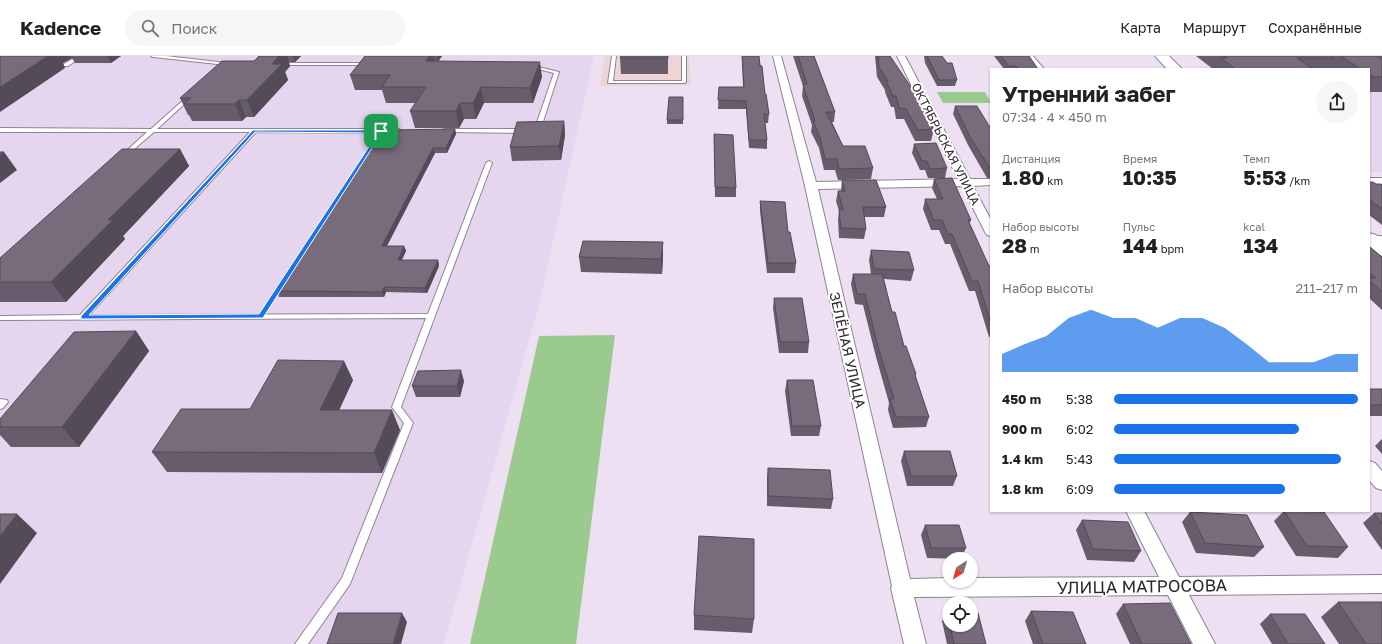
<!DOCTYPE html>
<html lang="ru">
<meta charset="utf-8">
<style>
body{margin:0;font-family:"Golos Text",sans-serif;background:#f6f6f6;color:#222;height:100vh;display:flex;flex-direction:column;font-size:15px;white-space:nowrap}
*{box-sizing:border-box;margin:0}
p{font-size:13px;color:#767676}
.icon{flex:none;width:22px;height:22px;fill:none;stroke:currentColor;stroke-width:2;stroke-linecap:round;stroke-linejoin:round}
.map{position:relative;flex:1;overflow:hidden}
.panel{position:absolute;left:990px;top:12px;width:380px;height:444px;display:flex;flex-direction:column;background:#fff;border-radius:0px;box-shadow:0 1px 3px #0004}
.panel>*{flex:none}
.needle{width:26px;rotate:217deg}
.fabs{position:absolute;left:942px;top:496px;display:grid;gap:8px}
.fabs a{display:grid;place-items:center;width:36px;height:36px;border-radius:50%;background:#fff;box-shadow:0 1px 3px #0004;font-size:20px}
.pin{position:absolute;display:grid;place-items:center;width:34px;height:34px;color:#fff;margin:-17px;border-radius:8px;box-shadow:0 2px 6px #0006}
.round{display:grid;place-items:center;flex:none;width:42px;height:42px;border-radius:21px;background:#f6f6f6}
.headline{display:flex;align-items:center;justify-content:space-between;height:68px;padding:0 12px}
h1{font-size:22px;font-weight:700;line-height:30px}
.stats{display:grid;grid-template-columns:repeat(3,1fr);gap:6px;height:68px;padding:4px 12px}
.stats div{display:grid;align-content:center}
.stats b{font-size:20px;font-weight:700}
.stats small{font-size:11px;font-weight:400}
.stats p{font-size:11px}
.chart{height:112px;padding:8px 12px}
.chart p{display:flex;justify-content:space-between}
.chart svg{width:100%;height:72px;margin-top:4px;fill:#1a73e8;opacity:.7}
ul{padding:0 12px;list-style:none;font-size:13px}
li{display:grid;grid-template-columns:64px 48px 1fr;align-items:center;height:30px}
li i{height:10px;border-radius:5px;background:#1a73e8}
header{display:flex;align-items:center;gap:24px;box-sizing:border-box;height:56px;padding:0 20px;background:#fff;border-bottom:1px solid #e0e0e0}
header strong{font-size:19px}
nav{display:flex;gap:22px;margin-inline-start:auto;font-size:14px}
.search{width:280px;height:36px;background:#f6f6f6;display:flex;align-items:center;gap:10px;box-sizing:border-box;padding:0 14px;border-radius:22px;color:#767676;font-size:15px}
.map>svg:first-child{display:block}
</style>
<header>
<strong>Kadence</strong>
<div class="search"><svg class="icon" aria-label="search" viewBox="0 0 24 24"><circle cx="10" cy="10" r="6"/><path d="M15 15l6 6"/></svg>Поиск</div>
<nav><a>Карта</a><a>Маршрут</a><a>Сохранённые</a></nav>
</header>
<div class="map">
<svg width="1382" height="588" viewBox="0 0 1382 588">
<rect width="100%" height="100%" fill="#ede0f2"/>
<g fill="#e6d5ee">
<polygon points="0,0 594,0 540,245 444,588 0,588"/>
<polygon points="1369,16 1382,24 1382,116 1369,116"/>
</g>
<polygon fill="#eed4d7" points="605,0 689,0 691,29 600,30"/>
<g fill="#9bca8f">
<polygon points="937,36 985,36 991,47 943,47"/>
<polygon points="615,279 576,588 470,588 539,280"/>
</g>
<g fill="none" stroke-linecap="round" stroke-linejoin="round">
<g stroke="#8f8394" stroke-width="2">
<g id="lane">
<polygon points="78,0 83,0 68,10 64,10 64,8"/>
<polygon points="151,0 166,0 227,7 229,8 227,9 153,1"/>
<polygon points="612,0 616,0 613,25 682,25 682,0 686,0 686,26 684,27 608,27"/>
<polygon points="278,7 368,7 370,8 368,9 280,9 278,8"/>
<polygon points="530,9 559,16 540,75 537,77 534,75 554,17 530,11"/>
<polygon points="189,39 192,41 191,42 157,73 399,73 402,75 399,77 256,76 89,259 428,258 486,107 489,105 492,107 401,351 413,367 350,528 308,588 295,588 342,522 404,367 392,351 426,262 0,264 0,260 80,259 250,76 154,76 125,101 123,100 123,98 147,76 0,76 0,72 151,73"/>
<polygon points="445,73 525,73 528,75 525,77 443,76 443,74"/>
<rect x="1369" y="180" width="13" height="4"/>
<polygon points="0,343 7,344 8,346 3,352 0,353"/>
</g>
</g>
<g stroke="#8f8394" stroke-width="2">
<g id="street">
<polygon points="773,0 781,0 816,126 958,123 897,0 905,0 970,123 991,123 991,129 973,130 991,164 991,180 987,179 985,176 962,130 818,133 910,523 949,522 949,525 971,525 971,522 1159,521 1126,455 1144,455 1179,521 1382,519 1382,537 1189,539 1215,588 1193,588 1168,539 914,541 926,588 904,588 891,532 892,530 805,130"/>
<polygon points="1024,0 1033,0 1044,13 1034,13"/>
<rect x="1369" y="122" width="13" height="6"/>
<polygon points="1369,405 1375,407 1382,415 1382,434 1376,432 1369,424"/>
</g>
</g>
<g stroke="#8f8394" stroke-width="2">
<g id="secondary">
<polygon points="1155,0 1169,0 1182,13 1167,13"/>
<polygon points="1369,177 1376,179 1382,184 1382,200 1375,198 1369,193"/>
</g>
</g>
<polyline stroke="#8b838f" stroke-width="2.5" stroke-dasharray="1 3" stroke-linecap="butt" points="267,250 279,232"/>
<use href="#lane" fill="#fff" fill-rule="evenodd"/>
<use href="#street" fill="#fff" fill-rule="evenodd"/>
<use href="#secondary" fill="#fff" fill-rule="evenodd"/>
</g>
<g fill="#665c6b">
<polygon points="0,0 121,0 111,7 75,7 72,2 63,7 63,8 65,12"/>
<polygon points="259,0 301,0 295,6 289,6 290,10 285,16 288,24 254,61 246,61 242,65 192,65 189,59 188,59 180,42 254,5"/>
<polygon points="365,0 442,0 438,5 542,21 533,47 484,47 476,63 464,63 459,72 415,72 410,55 416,47 386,47 382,34 355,34 350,19"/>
<polygon points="668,0 668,18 621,18 620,2"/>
<polygon points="742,0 759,0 765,38 769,58 768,67 765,67 767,84 767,93 749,92 746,53 718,53 719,31 743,31"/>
<polygon points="793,0 814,0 835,56 834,66 832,66 843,90 873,112 871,123 838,124 835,114 824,114 819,92 811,76 812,69 802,40 803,30"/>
<polygon points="875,0 890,0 917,40 916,44 934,73 931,85 915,85 904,63 896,63 894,51 891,51 885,36 885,34 877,21"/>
<polygon points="924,0 942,0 957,24 955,30 937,30 925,7"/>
<polygon points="994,0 1029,0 1038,13 1004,13"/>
<polygon points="1196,0 1382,0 1382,36 1369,36 1369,13 1213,13"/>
<polygon points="683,41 683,68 667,68 667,64"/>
<polygon points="955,50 991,73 991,122 987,122 968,89 953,58"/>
<polygon points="564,65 565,79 561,104 512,105 510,91"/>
<polygon points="455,73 456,78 447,97 435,97 387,190 404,190 406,195 402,204 438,204 439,210 427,237 386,236 384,241 279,241 277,235 379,90"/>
<polygon points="714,78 736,132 736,141 715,141"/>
<polygon points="914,88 947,112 945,122 928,122 925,114 920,114 912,97"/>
<polygon points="180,93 189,110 123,180 125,183 66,246 0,246 0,202"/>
<polygon points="934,123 971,164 969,168 989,210 991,210 991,281 989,281 975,235 969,235 950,188 945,188 939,174 931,174 923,153 925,143 937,143 932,132"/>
<polygon points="842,124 886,151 884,161 864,161 866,173 864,183 839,182 838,164 839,155 836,145 838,135 841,135"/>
<polygon points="1369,126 1376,128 1382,129 1382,169 1369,159"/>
<polygon points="760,145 788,176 796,207 795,217 767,217 760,155"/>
<polygon points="1369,191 1382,201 1382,254 1369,242"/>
<polygon points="871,194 914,214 911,225 884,223 892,256 904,290 916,318 915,321 929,361 926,371 893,372 888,354 889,347 876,301 863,249 855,248 851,228 853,218 871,218 869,204"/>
<polygon points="579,201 663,201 662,218 581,216"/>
<polygon points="774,242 809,286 808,297 779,297 773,252"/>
<polygon points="136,275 149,295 79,391 11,391 0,379 0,363"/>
<polygon points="353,324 339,354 400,374 382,417 167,416 152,396 250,353"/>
<polygon points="787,324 821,370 819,380 791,380 785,335"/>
<polygon points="464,325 460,341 416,341 412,330"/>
<rect x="1369" y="333" width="13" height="27"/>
<polygon points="1382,383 1382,398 1375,390"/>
<polygon points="904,395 957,420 953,430 907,430 901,405"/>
<polygon points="768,412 833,443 831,453 767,450 767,422"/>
<polygon points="1284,455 1348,491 1338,502 1296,500 1274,465"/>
<polygon points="1190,456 1264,491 1254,501 1196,497 1182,466"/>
<polygon points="1374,457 1382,457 1382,494 1363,467"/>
<polygon points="1082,464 1141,495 1134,506 1087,504 1076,474"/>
<polygon points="925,469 966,492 961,503 927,502 921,479"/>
<polygon points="1338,546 1382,588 1339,588 1321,561"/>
<polygon points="1123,548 1191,588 1130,588 1116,558"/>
<polygon points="947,555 949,556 949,569 971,569 986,588 947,588 942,565"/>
<polygon points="1031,555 1086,588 1033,588 1025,565"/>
<polygon points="1270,558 1325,588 1272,588 1260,568"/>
<polygon points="694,559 754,563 752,577 694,574"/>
</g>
<g fill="#534b57">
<polygon points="48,0 71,0 72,2 63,7 63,8 65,12 0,56 0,31"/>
<polygon points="107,0 121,0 111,7"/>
<polygon points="279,0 287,0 290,10 285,16 288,24 254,61 247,44 272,8"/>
<polygon points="293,0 301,0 295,6"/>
<polygon points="429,0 433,0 435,10 426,5"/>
<polygon points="437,0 442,0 438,6"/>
<polygon points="540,6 542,21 533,47 530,32"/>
<polygon points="481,31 484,47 476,63 473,47"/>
<polygon points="239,44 246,61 242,65 235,48"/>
<polygon points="460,47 464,63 459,72 456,55"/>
<polygon points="564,65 565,79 561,104 559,90"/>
<polygon points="455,73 456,78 447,97 446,92"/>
<polygon points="433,92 435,97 384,195 382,190"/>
<polygon points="180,93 189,110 123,180 125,183 66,246 51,226 108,164"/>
<polygon points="4,96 17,114 0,127 0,100"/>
<polygon points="663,186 663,201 662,218 661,203"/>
<polygon points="404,190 406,195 399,209 398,204"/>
<polygon points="438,204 439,210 427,237 425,232"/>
<polygon points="384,231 386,236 384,241 382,236"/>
<polygon points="136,275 149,295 79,391 62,371"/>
<polygon points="344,305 353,324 330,374 320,354"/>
<polygon points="461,314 464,325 460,341 457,330"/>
<polygon points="392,354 400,374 382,417 374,397"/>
<polygon points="17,458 37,477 0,528 0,480"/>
<polygon points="402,557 407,566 401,588 393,588"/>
</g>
<g fill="#776b7c" stroke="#534b57">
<polygon points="0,0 48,0 0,31"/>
<polygon points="259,0 279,0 272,8 282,8 247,44 239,44 235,48 184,48 191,42 180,42 222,5 254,5"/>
<polygon points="365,0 429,0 426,5 540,6 530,32 481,31 473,47 460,47 456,55 410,55 426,31 382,31 390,19 350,19"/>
<polygon points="621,0 668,0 668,2 620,2"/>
<polygon points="742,0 759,0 760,10 762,10 765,38 766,38 769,58 764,58 767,84 749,84 746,45 718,44 719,31 744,31"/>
<polygon points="798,0 814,0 835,56 826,56 843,90 865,90 873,112 839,113 837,103 825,103 820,81 813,65 815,65 803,29 807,28"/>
<polygon points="878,0 890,0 917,40 914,40 934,73 918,74 906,53 899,52 896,40 893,40 886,25 888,25 879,11"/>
<polygon points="927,0 942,0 947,7 952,7 957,24 939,24"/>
<polygon points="1001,0 1029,0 1038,13 1018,13 1016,10 1009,10"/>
<polygon points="1224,0 1331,0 1334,2 1297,2 1313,13 1235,13 1221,2 1227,2"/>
<polygon points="1340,0 1377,0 1382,3 1382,21 1373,21 1369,18 1369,13 1361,13"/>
<polygon points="669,41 683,41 683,64 667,64"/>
<polygon points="955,50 977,50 991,73 991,113 990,112 970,81"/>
<polygon points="564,65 559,90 510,91 517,66"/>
<polygon points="455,73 446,92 433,92 382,190 404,190 398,204 438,204 425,232 384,231 382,236 277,235 371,90 379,90 389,74"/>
<polygon points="714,78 733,79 736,132 715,131"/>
<polygon points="936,87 947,112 930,113 927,105 922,105 914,88"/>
<polygon points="122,93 180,93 108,164 113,164 51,226 0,226 0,202"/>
<polygon points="0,96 4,96 0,100"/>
<polygon points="952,122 971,164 968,164 989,210 991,210 991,267 978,225 972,225 952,178 948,178 942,164 934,164 925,143 943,143 934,123"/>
<polygon points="842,124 876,124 886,151 863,151 866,173 841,172 839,154 843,154 838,135 845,135"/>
<polygon points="1369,126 1373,126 1376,128 1381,128 1382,129 1382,153 1369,143"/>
<polygon points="760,145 785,146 788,176 790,176 796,207 768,207"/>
<polygon points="583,185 663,186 661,203 579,201"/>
<polygon points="1369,191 1370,191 1382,201 1382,236 1369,224 1369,222 1376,222 1369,216"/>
<polygon points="871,194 909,196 914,214 874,213"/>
<polygon points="853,218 882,218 892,256 895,256 904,290 906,290 916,318 915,319 929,361 896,361 890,343 894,343 878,291 865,238 857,238"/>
<polygon points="774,242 802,242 809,286 780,286"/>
<polygon points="136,275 62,371 0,371 0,363 74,276"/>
<polygon points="278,304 344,305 320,354 392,354 374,397 152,396 181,353 250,353"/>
<polygon points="461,314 457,330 412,330 418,315"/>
<polygon points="787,324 813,324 821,370 792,370"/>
<rect x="1369" y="333" width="13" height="16"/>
<polygon points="904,395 950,395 957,420 911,420"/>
<polygon points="768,412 830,414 833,443 768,440"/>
<polygon points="1284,455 1324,456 1348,491 1307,490"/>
<polygon points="1190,456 1247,459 1264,491 1205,487"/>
<polygon points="1374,457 1382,457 1382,468"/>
<polygon points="0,458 17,458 0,480"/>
<polygon points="1082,464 1128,466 1141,495 1093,493"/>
<polygon points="925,469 959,469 966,492 931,492"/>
<polygon points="699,480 754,483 754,563 694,559"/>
<polygon points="1338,546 1382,546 1382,588 1366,588"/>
<polygon points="1170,547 1191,588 1142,588 1123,548"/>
<polygon points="947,555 949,556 949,566"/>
<polygon points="1031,555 1073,556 1086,588 1043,588"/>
<polygon points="338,557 402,557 393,588 327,588"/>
<polygon points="971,557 978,557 986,588 954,588 950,569 971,569"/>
<polygon points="1270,558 1305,558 1325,588 1288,588"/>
</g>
<path fill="#1a73e8" stroke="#fff" fill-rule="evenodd" d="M 253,74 L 381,74 L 383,75 L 263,262 L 81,263 L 81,260 ZM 255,76 L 378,77 L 259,258 L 89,259 Z"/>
<g text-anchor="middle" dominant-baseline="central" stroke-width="4" stroke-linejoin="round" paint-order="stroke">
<g font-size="12" fill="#2c282f" stroke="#fff">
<text transform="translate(946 88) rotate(63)">ОКТЯБРЬСКАЯ УЛИЦА</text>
</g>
<g font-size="14" fill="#2c282f" stroke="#fff">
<text transform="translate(848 294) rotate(77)">ЗЕЛЁНАЯ УЛИЦА</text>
</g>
<g font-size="17" fill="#2c282f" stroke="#fff">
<text transform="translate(1142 530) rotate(-1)">УЛИЦА МАТРОСОВА</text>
</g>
</g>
</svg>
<div class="fabs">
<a><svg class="needle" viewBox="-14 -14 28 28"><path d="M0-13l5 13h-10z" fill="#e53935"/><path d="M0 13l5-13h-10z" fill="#767676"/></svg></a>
<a><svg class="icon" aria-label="locate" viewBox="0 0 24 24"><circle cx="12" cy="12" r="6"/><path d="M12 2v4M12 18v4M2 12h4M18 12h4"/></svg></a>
</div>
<div class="pin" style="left:381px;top:75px;background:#1e9e55"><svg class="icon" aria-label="arrive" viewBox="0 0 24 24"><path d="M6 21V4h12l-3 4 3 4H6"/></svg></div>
<section class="panel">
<div class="headline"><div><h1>Утренний забег</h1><p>07:34 · 4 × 450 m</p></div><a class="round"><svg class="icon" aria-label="share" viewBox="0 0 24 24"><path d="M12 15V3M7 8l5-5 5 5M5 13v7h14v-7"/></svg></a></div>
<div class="stats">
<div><p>Дистанция</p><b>1.80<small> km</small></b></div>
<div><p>Время</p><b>10:35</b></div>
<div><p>Темп</p><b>5:53<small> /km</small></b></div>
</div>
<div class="stats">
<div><p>Набор высоты</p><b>28<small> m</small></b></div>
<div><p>Пульс</p><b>144<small> bpm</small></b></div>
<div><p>kcal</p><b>134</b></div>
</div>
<div class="chart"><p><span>Набор высоты</span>211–217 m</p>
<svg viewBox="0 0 160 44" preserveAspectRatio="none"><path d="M0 44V33L10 27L20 22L30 11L40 6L50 11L60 11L70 17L80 11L90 11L100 17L110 27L120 38L130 38L140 38L150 33L160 33V44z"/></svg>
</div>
<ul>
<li><b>450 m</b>5:38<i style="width:100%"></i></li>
<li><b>900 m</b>6:02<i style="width:76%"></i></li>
<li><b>1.4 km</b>5:43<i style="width:93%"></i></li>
<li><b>1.8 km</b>6:09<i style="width:70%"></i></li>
</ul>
</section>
</div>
